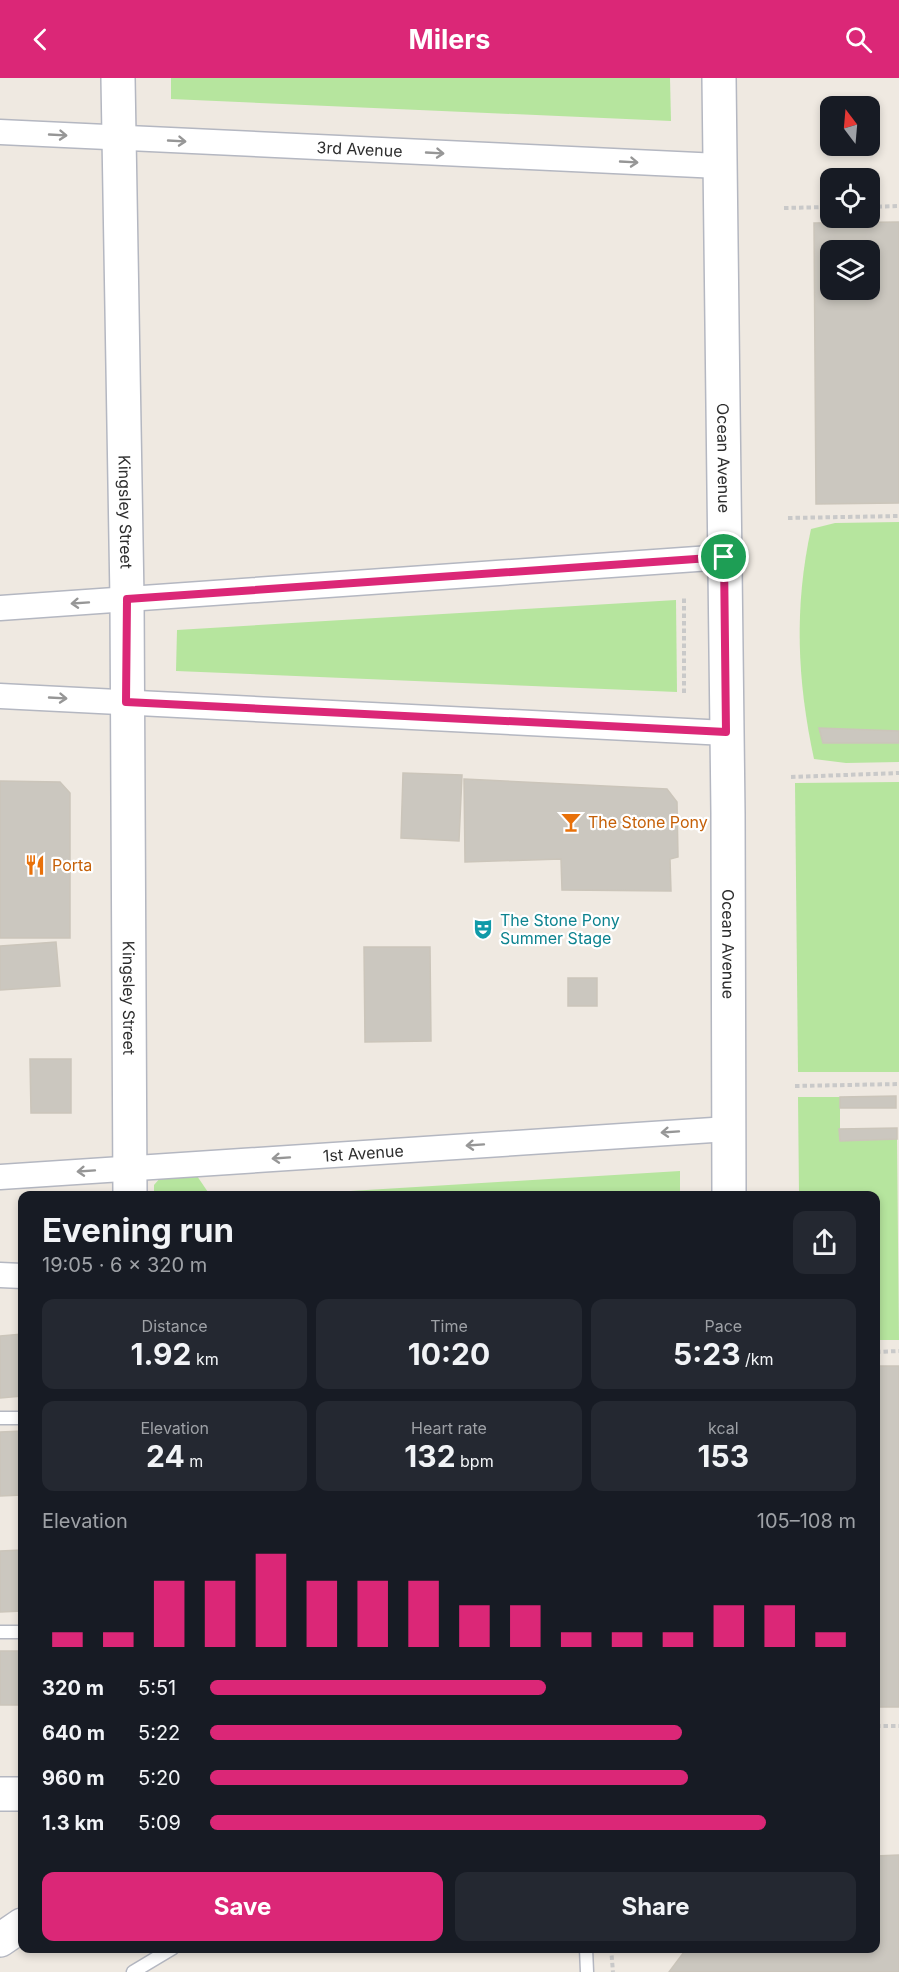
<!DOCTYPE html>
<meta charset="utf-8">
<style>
body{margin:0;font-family:Inter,sans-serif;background:#242831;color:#f1f3f6;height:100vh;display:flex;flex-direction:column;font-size:22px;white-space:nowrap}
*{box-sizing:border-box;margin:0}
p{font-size:20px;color:#9ea1a6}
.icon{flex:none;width:33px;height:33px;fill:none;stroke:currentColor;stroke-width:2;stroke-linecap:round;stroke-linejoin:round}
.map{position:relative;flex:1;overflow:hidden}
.drawer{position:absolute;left:18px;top:1113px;width:862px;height:762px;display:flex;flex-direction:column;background:#171b24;border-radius:12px;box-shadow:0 3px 9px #0003}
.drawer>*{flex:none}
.needle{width:39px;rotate:344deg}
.controls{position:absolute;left:820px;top:18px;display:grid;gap:12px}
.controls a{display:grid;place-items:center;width:60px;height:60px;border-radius:12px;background:#171b24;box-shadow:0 3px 9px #0003;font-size:30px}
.pin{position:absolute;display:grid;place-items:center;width:51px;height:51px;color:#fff;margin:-26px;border:3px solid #fff;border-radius:50%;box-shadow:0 2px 6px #0007}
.round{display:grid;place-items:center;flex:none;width:63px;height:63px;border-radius:12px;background:#242831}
.head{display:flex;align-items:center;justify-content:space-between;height:102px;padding:0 24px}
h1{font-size:33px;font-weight:700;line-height:45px}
.metrics{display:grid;grid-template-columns:repeat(3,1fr);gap:9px;height:102px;padding:6px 24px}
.metrics div{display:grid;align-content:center;border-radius:12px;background:#242831;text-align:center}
.metrics b{font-size:30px;font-weight:700}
.metrics small{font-size:16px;font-weight:400}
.metrics p{font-size:16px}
.chart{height:168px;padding:12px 24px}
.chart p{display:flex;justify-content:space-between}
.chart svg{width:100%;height:108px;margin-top:6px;stroke:#db2777;stroke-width:6}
.action{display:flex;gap:12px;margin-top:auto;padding:12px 24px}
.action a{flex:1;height:69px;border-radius:12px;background:#db2777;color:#fff;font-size:24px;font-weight:700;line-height:69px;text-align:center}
.action a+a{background:#242831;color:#f1f3f6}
ul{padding:0 24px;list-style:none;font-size:20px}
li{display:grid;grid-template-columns:96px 72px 1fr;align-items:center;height:45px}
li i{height:15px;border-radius:8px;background:#db2777}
header{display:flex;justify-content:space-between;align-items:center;height:78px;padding:0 24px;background:#db2777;color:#fff;font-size:27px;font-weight:700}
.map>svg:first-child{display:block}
</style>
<header><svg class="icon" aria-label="back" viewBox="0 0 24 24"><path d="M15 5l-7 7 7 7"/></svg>Milers<svg class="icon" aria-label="search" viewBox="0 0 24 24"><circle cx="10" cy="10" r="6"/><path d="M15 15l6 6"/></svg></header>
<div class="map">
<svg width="899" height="1894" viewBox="0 0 899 1894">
<rect width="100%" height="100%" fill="#efe9e1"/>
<g fill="#b6e59e">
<polygon points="171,0 670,0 671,43 171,21"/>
<path d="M 899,444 L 899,684 L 846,685 L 814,681 C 797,602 794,529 811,451 L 835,445 Z"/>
<polygon points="676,522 677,614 176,593 177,552"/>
<polygon points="899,704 899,994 798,994 795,705"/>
<polygon points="798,1019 840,1019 840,1063 897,1061 899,1262 876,1262 876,1118 799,1117"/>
<polygon points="680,1093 680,1117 285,1117"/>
<polygon points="197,1098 210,1117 154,1118 154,1107 161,1099"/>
</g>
<g fill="#cbc7bf" stroke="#cbc5ba" stroke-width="1.5" fill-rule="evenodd">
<path d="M 899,144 L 899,425 L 816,426 L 814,145 ZM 831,172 L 870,172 L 870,212 L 831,212 Z"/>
<polygon points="819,650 899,653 899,665 823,665"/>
<polygon points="403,695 462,697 459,763 401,760"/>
<polygon points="464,701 667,711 677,724 678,779 670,781 671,813 562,812 561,781 465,784"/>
<polygon points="0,703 60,704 70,715 70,860 0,860"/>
<polygon points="56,864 60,908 0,912 0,868"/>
<polygon points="364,869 430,869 431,963 365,964"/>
<rect x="568" y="900" width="29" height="28"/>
<polygon points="30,981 71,981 71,1035 31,1035"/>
<polygon points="896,1018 896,1030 840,1030 840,1019"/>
<polygon points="897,1050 897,1061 840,1063 839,1051"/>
<polygon points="22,1256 22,1318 0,1320 0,1258"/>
<rect x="876" y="1288" width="23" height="341"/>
<polygon points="22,1353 22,1417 0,1418 0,1354"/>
<polygon points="22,1472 22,1533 0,1534 0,1473"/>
<rect x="0" y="1573" width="22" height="54"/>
<polygon points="899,1777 899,1894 669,1894 687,1870 876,1870 876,1778"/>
</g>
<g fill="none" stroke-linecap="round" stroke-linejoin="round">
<g stroke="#b4b7c1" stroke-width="15">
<g id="lane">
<polyline points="0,1340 22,1340"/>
<polyline points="0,1554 22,1554"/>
<polyline points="586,1870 587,1894"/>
<polyline points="133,1894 173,1870"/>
</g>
</g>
<g stroke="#b4b7c1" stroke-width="27">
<g id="street">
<path id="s1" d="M 0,54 L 719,88"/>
<polyline points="0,530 725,479"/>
<polyline points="0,618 726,655"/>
<path id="s2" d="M 0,1099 L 728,1051"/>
<polyline points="0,1197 22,1198"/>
</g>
</g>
<g stroke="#b4b7c1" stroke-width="36">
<g id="secondary">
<path id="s3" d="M 118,0 L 127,521 L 130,1118"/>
<path id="s4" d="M 719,0 L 728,735 L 729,1118"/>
<polyline points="0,1716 22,1716"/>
<polyline points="0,1862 22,1847"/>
</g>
</g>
<g stroke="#c9c9c9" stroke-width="4" stroke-dasharray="4.5 3" stroke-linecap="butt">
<polyline points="870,129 899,128"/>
<polyline points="784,130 831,129"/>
<polyline points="788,440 899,438"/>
<polyline points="684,615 684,519"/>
<polyline points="791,699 899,695"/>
<polyline points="795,1008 899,1006"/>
<polyline points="876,1274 899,1273"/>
<polyline points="876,1648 899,1648"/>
<polyline points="611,1870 613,1894"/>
</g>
<use href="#lane" stroke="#fff" stroke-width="12"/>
<use href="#street" stroke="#fff" stroke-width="24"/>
<use href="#secondary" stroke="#fff" stroke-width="33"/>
</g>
<defs><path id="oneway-shaft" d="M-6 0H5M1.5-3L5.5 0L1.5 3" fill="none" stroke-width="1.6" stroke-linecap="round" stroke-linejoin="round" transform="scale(1.5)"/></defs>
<g stroke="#969696">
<use href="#oneway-shaft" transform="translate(58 57) rotate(3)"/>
<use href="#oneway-shaft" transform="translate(177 63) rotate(3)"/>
<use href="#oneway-shaft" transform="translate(435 75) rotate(3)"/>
<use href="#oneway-shaft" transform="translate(629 84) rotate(3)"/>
<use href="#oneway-shaft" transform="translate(80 525) rotate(176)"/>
<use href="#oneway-shaft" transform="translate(58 620) rotate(3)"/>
<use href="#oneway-shaft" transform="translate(670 1054) rotate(176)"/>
<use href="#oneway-shaft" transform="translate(475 1067) rotate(176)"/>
<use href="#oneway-shaft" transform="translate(281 1080) rotate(176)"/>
<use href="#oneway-shaft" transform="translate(86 1093) rotate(176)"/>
</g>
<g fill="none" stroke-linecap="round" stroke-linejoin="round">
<g stroke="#fff" stroke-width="12">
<polygon id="route" points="724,479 726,654 126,624 127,521"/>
</g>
<use href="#route" stroke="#db2777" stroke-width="8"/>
</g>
<defs>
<g id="bar-bare" transform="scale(1.62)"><path d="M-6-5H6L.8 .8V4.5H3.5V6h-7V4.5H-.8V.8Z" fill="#e8710a" stroke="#fff" stroke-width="2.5" paint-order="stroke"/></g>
<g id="restaurant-bare" transform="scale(1.62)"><path d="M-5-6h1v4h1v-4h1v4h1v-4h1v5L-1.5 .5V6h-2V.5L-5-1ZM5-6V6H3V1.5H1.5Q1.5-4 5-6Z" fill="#e8710a" stroke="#fff" stroke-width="2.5" paint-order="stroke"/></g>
<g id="theatre-bare" transform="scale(1.62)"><path d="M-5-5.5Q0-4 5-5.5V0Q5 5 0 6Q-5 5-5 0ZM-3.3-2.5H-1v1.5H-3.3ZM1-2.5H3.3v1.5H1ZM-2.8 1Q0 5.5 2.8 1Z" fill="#0f9aa8" stroke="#fff" stroke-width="2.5" paint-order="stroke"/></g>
</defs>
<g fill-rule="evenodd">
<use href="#bar-bare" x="571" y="744"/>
<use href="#restaurant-bare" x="35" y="787"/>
<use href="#theatre-bare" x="483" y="851"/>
</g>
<g text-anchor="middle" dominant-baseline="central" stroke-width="4.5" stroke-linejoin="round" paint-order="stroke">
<g font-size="16" fill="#2e2e2e" stroke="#fff">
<text stroke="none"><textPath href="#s1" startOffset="360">3rd Avenue</textPath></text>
<text stroke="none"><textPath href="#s4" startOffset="380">Ocean Avenue</textPath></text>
<text stroke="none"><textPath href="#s3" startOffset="434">Kingsley Street</textPath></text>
<text stroke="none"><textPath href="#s4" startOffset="866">Ocean Avenue</textPath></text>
<text stroke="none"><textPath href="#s3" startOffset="920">Kingsley Street</textPath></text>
<text stroke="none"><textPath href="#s2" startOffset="364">1st Avenue</textPath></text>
</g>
<g font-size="16" fill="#c56008" stroke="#fff" text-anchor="start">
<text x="588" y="744">The Stone Pony</text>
<text x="52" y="787">Porta</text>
</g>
<g font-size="16" fill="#0d838f" stroke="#fff" text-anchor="start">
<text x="500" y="842">The Stone Pony<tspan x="500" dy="18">Summer Stage</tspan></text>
</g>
</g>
</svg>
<div class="controls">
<a><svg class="needle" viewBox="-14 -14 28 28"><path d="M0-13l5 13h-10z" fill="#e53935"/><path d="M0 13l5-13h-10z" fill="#9ea1a6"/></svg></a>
<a><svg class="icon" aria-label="locate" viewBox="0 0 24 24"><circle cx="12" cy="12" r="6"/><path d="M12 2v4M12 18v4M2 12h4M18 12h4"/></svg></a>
<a><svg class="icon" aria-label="layers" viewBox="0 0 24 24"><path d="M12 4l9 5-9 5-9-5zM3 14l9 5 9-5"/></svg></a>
</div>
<div class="pin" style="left:724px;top:479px;background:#1e9e55"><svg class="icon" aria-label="arrive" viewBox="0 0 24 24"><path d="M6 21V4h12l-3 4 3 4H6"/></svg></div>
<section class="drawer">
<div class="head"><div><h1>Evening run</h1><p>19:05 · 6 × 320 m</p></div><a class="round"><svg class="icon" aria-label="share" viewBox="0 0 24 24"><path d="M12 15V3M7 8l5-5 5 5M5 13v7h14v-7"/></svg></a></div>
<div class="metrics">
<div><p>Distance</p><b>1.92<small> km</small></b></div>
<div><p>Time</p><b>10:20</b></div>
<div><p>Pace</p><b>5:23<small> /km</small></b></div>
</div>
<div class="metrics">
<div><p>Elevation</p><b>24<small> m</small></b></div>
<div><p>Heart rate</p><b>132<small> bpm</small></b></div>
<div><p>kcal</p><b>153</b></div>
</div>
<div class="chart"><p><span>Elevation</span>105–108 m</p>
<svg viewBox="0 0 160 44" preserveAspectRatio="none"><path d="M5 44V38M15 44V38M25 44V17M35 44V17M45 44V6M55 44V17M65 44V17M75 44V17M85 44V27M95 44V27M105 44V38M115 44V38M125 44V38M135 44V27M145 44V27M155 44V38"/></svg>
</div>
<ul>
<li><b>320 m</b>5:51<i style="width:52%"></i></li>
<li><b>640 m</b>5:22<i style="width:73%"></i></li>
<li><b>960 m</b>5:20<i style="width:74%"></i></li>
<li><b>1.3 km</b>5:09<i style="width:86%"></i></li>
</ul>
<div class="action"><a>Save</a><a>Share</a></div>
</section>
</div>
